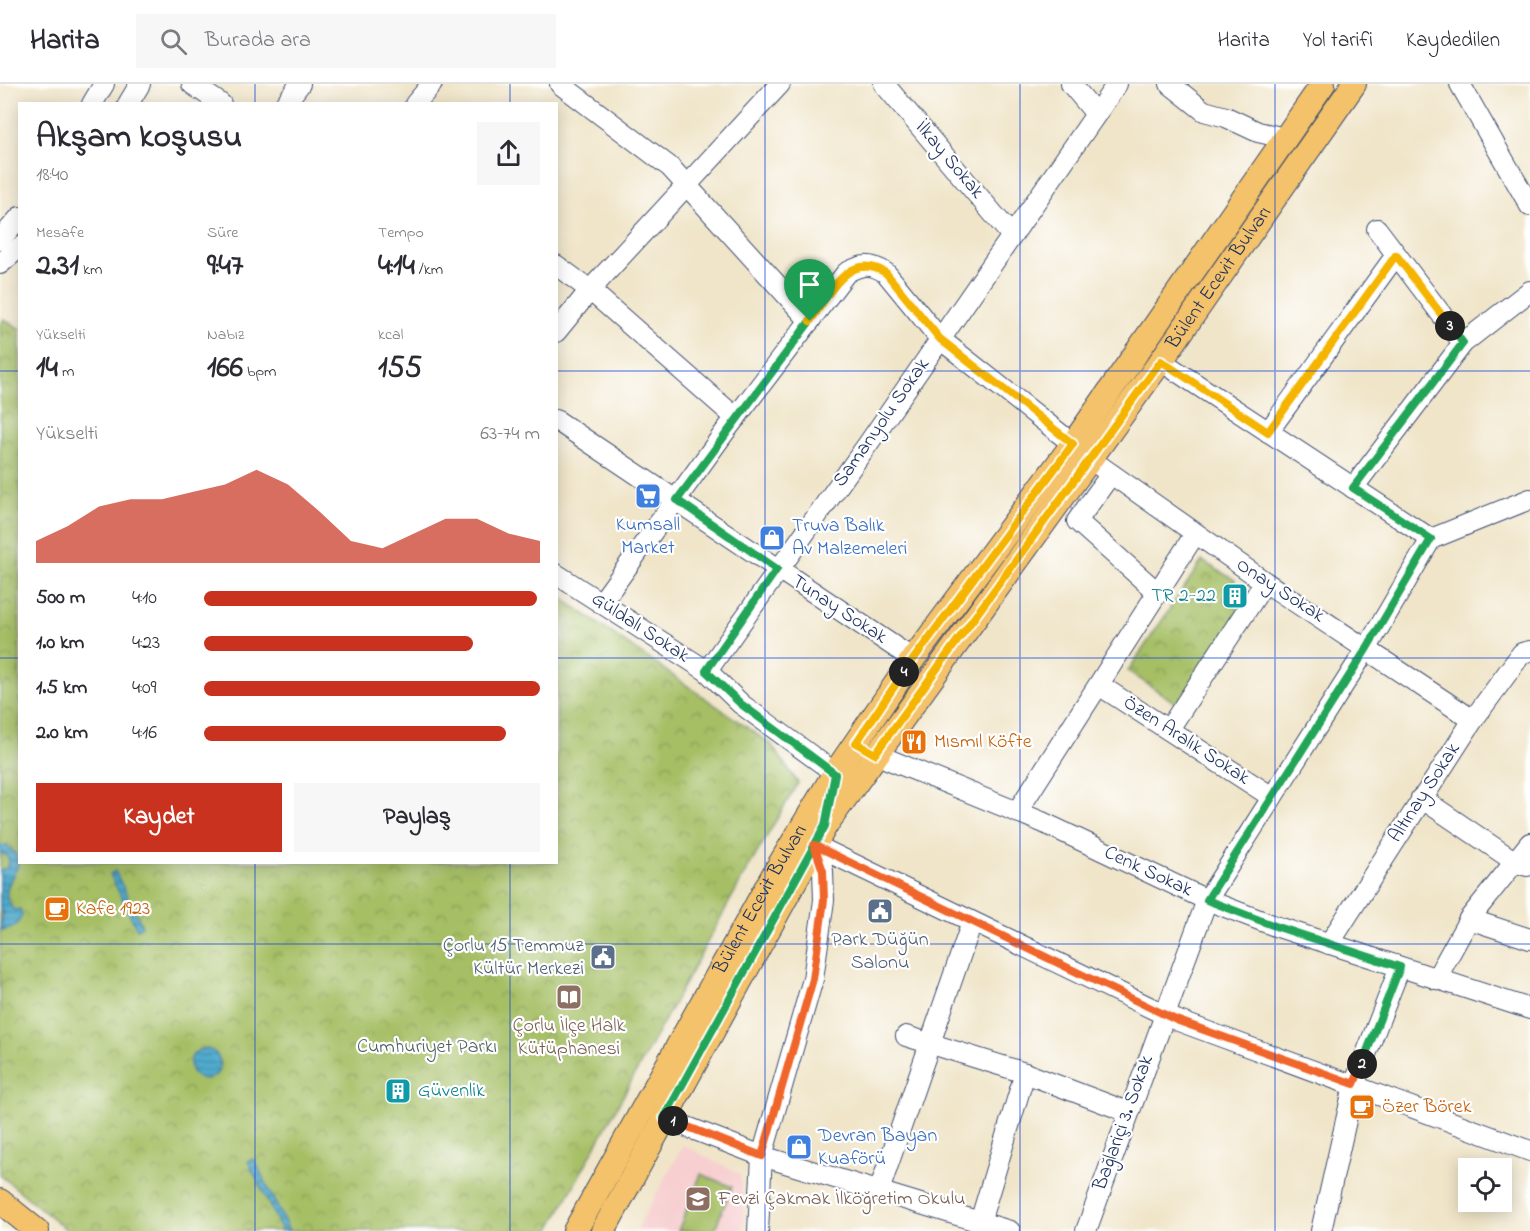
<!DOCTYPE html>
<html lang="tr">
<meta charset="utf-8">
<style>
body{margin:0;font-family:"Indie Flower",sans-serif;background:#f7f7f7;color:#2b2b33;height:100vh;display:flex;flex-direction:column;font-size:22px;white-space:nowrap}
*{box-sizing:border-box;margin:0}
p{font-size:20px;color:#7c7c81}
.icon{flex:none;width:33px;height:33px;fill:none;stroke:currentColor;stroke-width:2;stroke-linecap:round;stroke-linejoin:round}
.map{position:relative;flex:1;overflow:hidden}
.side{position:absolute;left:18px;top:18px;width:540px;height:762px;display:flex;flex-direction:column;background:#fff;border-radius:0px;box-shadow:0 3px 15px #0003}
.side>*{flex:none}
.fabs{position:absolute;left:1458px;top:1074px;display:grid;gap:12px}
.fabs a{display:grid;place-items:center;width:54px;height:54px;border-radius:0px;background:#fff;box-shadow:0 3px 15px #0003;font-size:30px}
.pin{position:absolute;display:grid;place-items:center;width:51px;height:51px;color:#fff;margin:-62px -26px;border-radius:50% 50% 50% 0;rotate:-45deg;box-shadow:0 0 6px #0007}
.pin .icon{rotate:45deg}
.km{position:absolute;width:30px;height:30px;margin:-15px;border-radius:50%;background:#222;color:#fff;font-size:16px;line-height:30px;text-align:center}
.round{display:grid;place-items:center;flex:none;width:63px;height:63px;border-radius:0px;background:#f7f7f7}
.overview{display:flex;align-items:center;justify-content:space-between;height:102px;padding:0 18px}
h1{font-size:33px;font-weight:800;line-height:45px}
.metrics{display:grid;grid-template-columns:repeat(3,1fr);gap:9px;height:102px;padding:6px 18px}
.metrics div{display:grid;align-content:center}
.metrics b{font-size:30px;font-weight:800}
.metrics small{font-size:16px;font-weight:400}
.metrics p{font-size:16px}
.chart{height:168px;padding:12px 18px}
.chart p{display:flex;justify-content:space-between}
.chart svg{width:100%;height:108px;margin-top:6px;fill:#c8321e;opacity:.7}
.primary-button{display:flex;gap:12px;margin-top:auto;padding:12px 18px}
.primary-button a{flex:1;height:69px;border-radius:0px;background:#c8321e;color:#fff;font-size:24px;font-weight:800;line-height:69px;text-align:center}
.primary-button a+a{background:#f7f7f7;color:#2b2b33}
ul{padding:0 18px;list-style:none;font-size:20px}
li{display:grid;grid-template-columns:96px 72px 1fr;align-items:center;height:45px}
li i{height:15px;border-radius:8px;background:#c8321e}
header{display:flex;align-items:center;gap:36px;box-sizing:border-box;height:84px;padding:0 30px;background:#fff;border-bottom:2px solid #e1e1e2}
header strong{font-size:28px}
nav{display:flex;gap:33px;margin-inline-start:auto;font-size:21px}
.search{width:420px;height:54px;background:#f7f7f7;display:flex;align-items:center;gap:15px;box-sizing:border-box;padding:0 21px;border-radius:0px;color:#7c7c81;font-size:22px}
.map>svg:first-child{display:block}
</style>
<header>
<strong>Harita</strong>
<div class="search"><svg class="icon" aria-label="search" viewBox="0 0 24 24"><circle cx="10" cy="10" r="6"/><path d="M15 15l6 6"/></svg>Burada ara</div>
<nav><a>Harita</a><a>Yol tarifi</a><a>Kaydedilen</a></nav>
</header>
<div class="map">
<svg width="1530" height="1147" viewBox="0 0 1530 1147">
<defs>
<pattern id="park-crowns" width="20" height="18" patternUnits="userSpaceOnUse" patternTransform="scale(1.5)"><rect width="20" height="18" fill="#a6bf65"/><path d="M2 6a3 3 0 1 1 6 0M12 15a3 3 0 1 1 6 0" fill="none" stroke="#869c56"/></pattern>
<pattern id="water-rules" width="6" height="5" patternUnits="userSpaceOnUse" patternTransform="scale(1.5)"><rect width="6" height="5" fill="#50abcd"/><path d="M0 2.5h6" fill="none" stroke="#428caa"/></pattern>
</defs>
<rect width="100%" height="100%" fill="#fff"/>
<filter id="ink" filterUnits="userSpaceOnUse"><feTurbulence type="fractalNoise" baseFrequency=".0167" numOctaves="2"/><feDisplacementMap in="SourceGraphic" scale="12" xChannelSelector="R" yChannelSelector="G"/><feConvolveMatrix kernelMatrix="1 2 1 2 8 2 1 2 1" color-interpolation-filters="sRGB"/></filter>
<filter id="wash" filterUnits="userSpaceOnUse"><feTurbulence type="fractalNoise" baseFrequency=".008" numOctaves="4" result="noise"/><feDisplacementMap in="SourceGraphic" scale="24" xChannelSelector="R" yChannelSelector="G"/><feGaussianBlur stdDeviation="1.35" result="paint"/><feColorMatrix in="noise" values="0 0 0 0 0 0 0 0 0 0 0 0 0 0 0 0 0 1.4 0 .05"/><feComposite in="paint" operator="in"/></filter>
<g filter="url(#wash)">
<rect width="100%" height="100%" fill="#f0e5c9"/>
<polygon fill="#f7cfd0" points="683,1061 740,1090 745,1139 741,1147 636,1147"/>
<polygon fill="#a6bf65" stroke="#607762" stroke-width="1.5" points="701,1090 732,1103 714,1147 678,1147"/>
<g fill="url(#park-crowns)" stroke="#607762" stroke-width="1.5">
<polygon points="4,235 20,245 20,778 556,778 557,511 771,660 798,699 743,793 549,1147 68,1147 0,1091 0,241"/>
<polygon points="1202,477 1235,496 1224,515 1242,528 1180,622 1128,587"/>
</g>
<g fill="url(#water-rules)" stroke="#366d96" stroke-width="1.5">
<path d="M 0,761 L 7,762 L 16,770 L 18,782 C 9,799 0,809 14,826 L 20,825 L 22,831 C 18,841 12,847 0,846 L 3,829 L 0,825 L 0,786 L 7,784 L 9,776 L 6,771 L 0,769 Z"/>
<polygon points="115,787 142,842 137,845 110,790"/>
<circle cx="205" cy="980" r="15"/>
<polygon points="254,1075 289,1147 282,1147 248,1077"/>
</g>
</g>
<g filter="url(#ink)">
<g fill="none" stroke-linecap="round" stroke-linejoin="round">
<g stroke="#3b4a6e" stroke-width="22">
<g id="minor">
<polyline points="192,0 221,20"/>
<polyline points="560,0 670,83 810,237"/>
<polyline points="884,0 1012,152"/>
<polyline points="1071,0 1096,30"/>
<polyline points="1170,0 1204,27 1226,33 1258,48 1285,54"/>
<polyline points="1460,0 1530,122"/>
<polyline points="92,20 104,0"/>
<polyline points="128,20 140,0"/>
<polyline points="285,20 300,0"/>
<polyline points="415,20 432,0"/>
<polyline points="1377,145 1463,259"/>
<polyline points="0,156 20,133"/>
<polyline points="0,180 20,163"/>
<polyline points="556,181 590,206 736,334"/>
<polyline points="556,248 590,206 780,0"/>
<polyline points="1161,277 1431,455"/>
<polyline points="556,336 913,575"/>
<polyline points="1268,348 1396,171"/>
<polyline points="1090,375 1265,498 1473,636"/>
<polyline points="1111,390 1077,437 1158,509"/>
<polyline points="1353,404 1463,259 1530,207"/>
<polyline points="556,490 707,587 741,620 835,689"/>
<path d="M 601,519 L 724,349 L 846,189 C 862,180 870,179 886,189 L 940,255 L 1073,360"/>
<polyline points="707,587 870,357 1117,0"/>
<polyline points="1099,601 1272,713"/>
<polyline points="1169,645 1265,498"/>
<polyline points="875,670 1042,738 1207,816 1275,842 1530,925"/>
<polyline points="1421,714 1517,779 1527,782"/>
<polyline points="1017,728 1195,450"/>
<polyline points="814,761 1176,936 1530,1067"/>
<polyline points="1469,835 1530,855"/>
<polyline points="1329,860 1473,636 1522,569 1530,567"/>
<polyline points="1436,895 1469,835 1530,759"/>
<polyline points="906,952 1025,989 1128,1028"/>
<polyline points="664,1034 762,1072 1010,1147"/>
<polyline points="879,1107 972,838"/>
<polyline points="980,1138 1025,989"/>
<polyline points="758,1147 762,1072 813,895 824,816 823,787 814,761"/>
<polyline points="1086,1147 1207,816 1367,564 1431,455 1530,415"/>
<polyline points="1321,1147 1354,1001 1400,883"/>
</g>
</g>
<g stroke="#3b4a6e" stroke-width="26">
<g id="major">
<polyline points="0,1117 37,1147"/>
<path id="s1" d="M 575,1147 L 774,790 L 835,689 L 913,575 L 1073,360 L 1323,0"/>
<path id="s2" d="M 603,1147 L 825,742 L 1161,277 L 1354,0"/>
</g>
</g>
<use href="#minor" stroke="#fff" stroke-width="20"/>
<use href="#major" stroke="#f3c26a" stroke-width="24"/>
</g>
</g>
<g fill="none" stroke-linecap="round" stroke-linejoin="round" filter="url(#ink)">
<g stroke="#fff" stroke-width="12">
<polyline id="split-1" points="673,1037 664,1034 825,742 835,690 741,620 706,587 777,485 677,416 810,237"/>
</g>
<g stroke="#fff" stroke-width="12">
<polyline id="split-2" points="673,1037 762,1072 813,895 824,816 823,787 814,761 1176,936 1354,1000 1362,980"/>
</g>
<g stroke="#fff" stroke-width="12">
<polyline id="split-3" points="1362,980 1400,883 1275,842 1207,816 1367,564 1431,455 1353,404 1463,259 1450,242"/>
</g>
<g stroke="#fff" stroke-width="12">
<polyline id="split-4" points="904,588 856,659 875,670 1161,277 1268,348 1396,171 1450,242"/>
</g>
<g stroke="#fff" stroke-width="12">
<path id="split-5" d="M 810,237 C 830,210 848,166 886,189 L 940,255 L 1073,360 L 904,588"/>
</g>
<use href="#split-1" stroke="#22a559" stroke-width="8"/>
<use href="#split-2" stroke="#f0652b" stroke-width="8"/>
<use href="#split-3" stroke="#22a559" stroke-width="8"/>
<use href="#split-4" stroke="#f5b400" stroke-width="8"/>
<use href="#split-5" stroke="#f5b400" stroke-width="8"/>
</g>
<path fill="none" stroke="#1d4ed8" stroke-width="1.5" stroke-opacity="0.55" d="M 255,0 L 255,20M 510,0 L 510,20M 765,0 L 765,1147M 1020,0 L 1020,1147M 1275,0 L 1275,1147M 0,287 L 20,287M 556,287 L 1530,287M 0,574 L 20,574M 556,574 L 1530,574M 255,778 L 255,1147M 510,778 L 510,1147M 0,860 L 1530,860"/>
<defs>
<g id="supermarket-square" transform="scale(1.35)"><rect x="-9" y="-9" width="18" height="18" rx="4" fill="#3f7fe0" stroke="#fff"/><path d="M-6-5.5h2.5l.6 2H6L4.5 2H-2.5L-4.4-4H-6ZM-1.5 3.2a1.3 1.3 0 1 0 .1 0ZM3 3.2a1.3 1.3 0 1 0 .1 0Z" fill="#fff"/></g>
<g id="shop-square" transform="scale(1.35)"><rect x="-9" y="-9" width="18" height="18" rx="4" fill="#3f7fe0" stroke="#fff"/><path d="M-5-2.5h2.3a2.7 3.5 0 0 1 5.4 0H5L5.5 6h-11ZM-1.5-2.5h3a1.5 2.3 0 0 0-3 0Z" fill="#fff"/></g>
<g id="building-square" transform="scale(1.35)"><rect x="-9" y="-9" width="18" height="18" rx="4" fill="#0f9aa8" stroke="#fff"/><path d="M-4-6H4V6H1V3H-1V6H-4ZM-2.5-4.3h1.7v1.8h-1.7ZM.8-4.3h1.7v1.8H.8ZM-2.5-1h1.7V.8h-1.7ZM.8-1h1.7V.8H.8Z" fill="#fff"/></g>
<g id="restaurant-square" transform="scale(1.35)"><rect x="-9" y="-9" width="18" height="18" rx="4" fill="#e8710a" stroke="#fff"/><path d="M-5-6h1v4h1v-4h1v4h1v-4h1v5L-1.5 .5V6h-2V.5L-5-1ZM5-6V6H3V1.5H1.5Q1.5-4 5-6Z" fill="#fff"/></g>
<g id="cafe-square" transform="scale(1.35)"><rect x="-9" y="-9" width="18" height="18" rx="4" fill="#e8710a" stroke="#fff"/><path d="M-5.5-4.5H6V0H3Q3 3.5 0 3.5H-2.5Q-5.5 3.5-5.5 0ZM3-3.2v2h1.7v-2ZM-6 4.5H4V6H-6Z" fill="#fff"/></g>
<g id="civic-square" transform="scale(1.35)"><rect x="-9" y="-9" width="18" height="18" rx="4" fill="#5c6f8a" stroke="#fff"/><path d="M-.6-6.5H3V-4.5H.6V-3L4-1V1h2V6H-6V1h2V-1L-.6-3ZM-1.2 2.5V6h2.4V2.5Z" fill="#fff"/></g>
<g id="library-square" transform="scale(1.35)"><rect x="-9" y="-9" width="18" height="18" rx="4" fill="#8d6e63" stroke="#fff"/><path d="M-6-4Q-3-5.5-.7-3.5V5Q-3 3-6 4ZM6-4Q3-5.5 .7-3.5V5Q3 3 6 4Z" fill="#fff"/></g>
<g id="school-square" transform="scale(1.35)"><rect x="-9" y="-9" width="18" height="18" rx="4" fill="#8d6e63" stroke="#fff"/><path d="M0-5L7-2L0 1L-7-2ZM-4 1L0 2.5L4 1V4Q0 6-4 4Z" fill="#fff"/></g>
</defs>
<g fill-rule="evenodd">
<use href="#supermarket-square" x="648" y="412"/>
<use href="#shop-square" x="772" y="454"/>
<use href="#building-square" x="1235" y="512"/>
<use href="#restaurant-square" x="914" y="658"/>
<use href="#cafe-square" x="57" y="825"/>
<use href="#civic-square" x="880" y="827"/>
<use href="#civic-square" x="603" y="873"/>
<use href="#library-square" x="569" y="913"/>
<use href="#building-square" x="398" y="1007"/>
<use href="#cafe-square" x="1362" y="1023"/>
<use href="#shop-square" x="799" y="1063"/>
<use href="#school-square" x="698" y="1115"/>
</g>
<g text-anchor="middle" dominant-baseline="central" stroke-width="4.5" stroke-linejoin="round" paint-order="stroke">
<g font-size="20" fill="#1b2f5e" stroke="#fff">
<text transform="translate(949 76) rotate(50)">İlkay Sokak</text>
<text stroke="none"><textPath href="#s2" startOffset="1137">Bülent Ecevit Bulvarı</textPath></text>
<text transform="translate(882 339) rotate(-55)">Samanyolu Sokak</text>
<text transform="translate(1280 507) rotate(33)">Onay Sokak</text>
<text transform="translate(839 526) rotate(33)">Tunay Sokak</text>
<text transform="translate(640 544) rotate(33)">Güldalı Sokak</text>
<text transform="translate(1186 657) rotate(33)">Özen Aralık Sokak</text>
<text transform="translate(1425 709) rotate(-57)">Altınay Sokak</text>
<text transform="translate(1148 788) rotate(25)">Cenk Sokak</text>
<text stroke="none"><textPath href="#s1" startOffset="380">Bülent Ecevit Bulvarı</textPath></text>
<text transform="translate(1124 1039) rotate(-70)">Bağlariçi 3. Sokak</text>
</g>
<g font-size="20" fill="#366cbe" stroke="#fff" text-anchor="start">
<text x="648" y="441" text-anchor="middle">Kumsall<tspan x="648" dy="23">Market</tspan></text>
<text x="792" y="442">Truva Balık<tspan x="792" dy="23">Av Malzemeleri</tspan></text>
<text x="818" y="1052">Devran Bayan<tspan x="818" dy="23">Kuaförü</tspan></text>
</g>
<g font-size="20" fill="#0d838f" stroke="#fff" text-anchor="end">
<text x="1216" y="512">TR 2-22</text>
<text x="418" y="1007" text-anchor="start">Güvenlik</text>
</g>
<g font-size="20" fill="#c56008" stroke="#fff" text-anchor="start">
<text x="934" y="658">Mısmıl Köfte</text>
<text x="76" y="825">Kafe 1923</text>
<text x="1382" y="1023">Özer Börek</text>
</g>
<g font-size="20" fill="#4e5e75" stroke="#fff">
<text x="880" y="856">Park Düğün<tspan x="880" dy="23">Salonu</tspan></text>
<text x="584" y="862" text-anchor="end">Çorlu 15 Temmuz<tspan x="584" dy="23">Kültür Merkezi</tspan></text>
</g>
<g font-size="20" fill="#785e54" stroke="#fff">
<text x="569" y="942">Çorlu İlçe Halk<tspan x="569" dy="23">Kütüphanesi</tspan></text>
<text x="718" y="1115" text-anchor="start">Fevzi Çakmak İlköğretim Okulu</text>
</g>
<g font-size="20" fill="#4c6160" stroke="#fff">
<text x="427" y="963">Cumhuriyet Parkı</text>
</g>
</g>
</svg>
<div class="fabs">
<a><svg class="icon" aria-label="locate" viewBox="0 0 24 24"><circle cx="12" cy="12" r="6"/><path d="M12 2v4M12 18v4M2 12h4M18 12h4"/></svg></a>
</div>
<div class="pin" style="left:810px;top:237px;background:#1e9e55"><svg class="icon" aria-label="arrive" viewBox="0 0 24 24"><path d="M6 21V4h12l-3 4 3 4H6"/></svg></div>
<b class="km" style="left:673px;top:1037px">1</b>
<b class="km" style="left:1362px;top:980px">2</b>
<b class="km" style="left:1450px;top:242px">3</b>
<b class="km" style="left:904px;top:588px">4</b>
<section class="side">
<div class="overview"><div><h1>Akşam koşusu</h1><p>18:40</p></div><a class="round"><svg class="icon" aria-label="share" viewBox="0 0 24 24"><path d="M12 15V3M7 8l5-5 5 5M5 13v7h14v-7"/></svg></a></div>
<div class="metrics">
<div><p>Mesafe</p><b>2.31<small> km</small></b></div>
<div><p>Süre</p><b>9:47</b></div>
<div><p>Tempo</p><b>4:14<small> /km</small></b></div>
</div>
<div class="metrics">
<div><p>Yükselti</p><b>14<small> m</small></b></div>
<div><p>Nabız</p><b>166<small> bpm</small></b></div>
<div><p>kcal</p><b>155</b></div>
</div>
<div class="chart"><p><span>Yükselti</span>63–74 m</p>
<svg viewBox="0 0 160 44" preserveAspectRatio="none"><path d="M0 44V35L10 29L20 21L30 18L40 18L50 15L60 12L70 6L80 12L90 23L100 35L110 38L120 32L130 26L140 26L150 32L160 35V44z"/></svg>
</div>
<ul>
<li><b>500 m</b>4:10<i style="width:99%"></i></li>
<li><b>1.0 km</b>4:23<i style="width:80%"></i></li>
<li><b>1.5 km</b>4:09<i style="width:100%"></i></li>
<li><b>2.0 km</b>4:16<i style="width:90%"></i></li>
</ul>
<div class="primary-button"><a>Kaydet</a><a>Paylaş</a></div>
</section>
</div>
